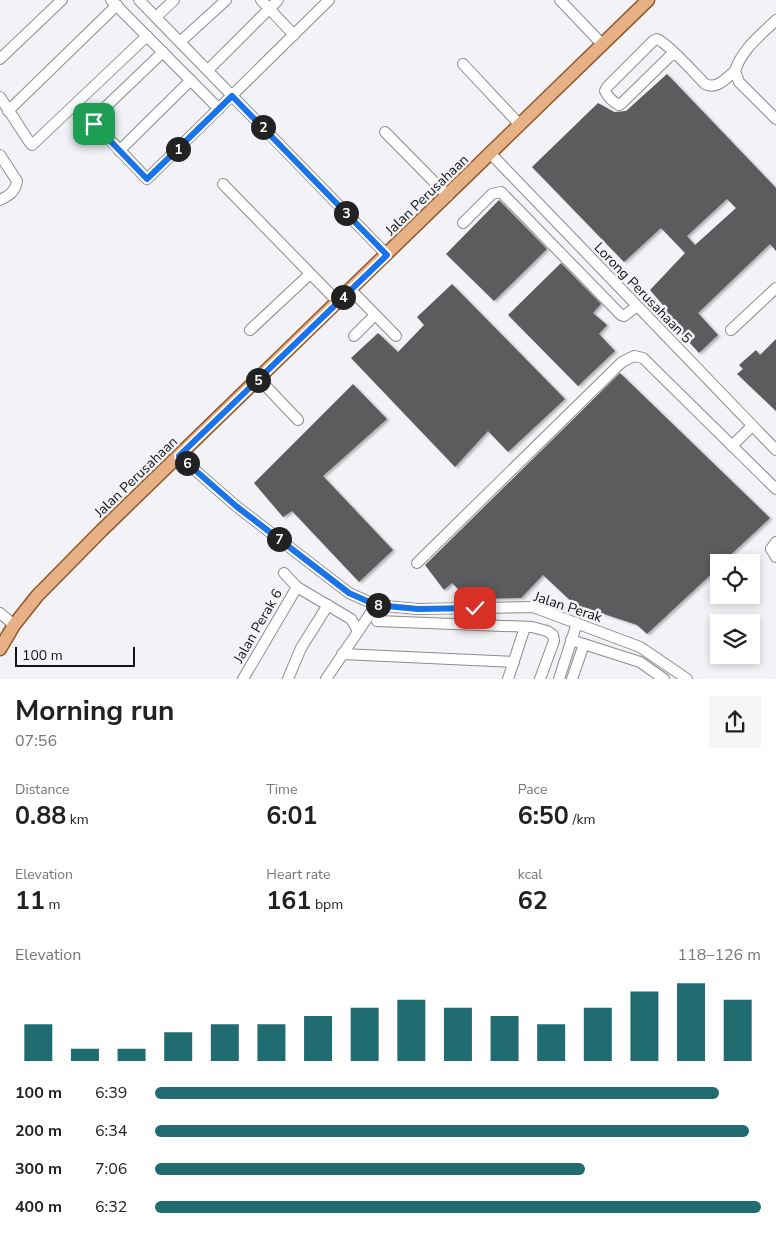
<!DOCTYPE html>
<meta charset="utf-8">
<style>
body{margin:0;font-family:"Nunito Sans",sans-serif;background:#f6f6f6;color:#222;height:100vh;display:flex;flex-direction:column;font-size:19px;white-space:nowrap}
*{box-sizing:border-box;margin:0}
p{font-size:16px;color:#767676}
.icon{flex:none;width:28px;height:28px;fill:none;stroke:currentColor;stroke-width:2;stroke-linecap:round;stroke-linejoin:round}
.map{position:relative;height:679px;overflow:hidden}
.side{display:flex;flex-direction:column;background:#fff;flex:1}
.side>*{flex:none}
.fabs{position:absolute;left:710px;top:554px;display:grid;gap:10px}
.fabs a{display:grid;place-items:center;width:50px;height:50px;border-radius:0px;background:#fff;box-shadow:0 2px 8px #0003;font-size:25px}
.scale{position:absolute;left:15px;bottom:12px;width:120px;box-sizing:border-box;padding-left:5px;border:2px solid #141415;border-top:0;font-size:14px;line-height:18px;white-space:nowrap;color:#141415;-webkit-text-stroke:4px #f3f3f7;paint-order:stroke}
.pin{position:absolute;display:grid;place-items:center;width:42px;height:42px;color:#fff;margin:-21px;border-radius:10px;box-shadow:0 2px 8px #0006}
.km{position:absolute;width:25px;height:25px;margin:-12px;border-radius:50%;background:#222;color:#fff;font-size:14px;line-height:25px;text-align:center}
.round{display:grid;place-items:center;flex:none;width:52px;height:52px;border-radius:0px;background:#f6f6f6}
.summary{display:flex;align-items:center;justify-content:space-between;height:85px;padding:0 15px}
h1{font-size:28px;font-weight:700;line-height:38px}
.figures{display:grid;grid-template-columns:repeat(3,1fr);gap:8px;height:85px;padding:5px 15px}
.figures div{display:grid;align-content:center}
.figures b{font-size:25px;font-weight:700}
.figures small{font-size:14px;font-weight:400}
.figures p{font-size:14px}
.chart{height:140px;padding:10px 15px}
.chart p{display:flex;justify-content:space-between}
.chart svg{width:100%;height:90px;margin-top:5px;stroke:#206c70;stroke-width:6}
ul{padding:0 15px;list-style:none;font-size:16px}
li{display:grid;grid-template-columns:80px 60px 1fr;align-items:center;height:38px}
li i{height:12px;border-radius:6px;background:#206c70}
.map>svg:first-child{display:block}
</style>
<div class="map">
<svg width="776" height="679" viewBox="0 0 776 679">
<defs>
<filter id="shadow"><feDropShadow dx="2.5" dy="1.5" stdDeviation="1" flood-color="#0004"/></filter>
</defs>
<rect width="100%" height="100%" fill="#f3f3f7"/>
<g fill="#5b5b5e" fill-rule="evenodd" filter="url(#shadow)">
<path d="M 667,74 L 776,188 L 776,251 L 770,244 L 698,313 L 718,335 L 699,353 L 661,311 L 663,305 L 650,290 L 685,253 L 661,228 L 624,262 L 532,167 L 598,103 L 614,112 L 626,111 ZM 727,199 L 736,208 L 695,245 L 687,236 Z"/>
<polygon points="499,200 547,249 494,301 446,254"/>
<polygon points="561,263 601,304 593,313 607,325 599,334 615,351 578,386 508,315"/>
<polygon points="452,284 565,399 508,452 488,431 455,467 351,358 378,333 398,352 424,325 417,317"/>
<polygon points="776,339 776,411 737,374 743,369 739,365 756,350 760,355"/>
<polygon points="620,373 770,518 723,562 719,562 719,567 647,634 637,625 574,604 543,575 521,598 468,599 452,583 444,590 425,565"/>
<polygon points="353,384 387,419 323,476 393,550 359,582 292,511 283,517 254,483"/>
</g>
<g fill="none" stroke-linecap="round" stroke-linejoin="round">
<g stroke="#8b8c8f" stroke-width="12">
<g id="minor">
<polyline points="111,0 219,109"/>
<polyline points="139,0 387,255"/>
<polyline points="261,0 294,35"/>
<polyline points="560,0 602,44"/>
<polyline points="156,17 174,0"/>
<path d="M 776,20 C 760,36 742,49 735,71 L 739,82 L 776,119"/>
<polyline points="180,42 226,0"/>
<polyline points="163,52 94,118 93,122 147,179 329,0"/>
<path d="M 675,54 L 669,57 L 622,103 L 619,105 C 613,102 608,97 605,91 L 607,87 L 653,41 L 657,39 C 669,44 695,74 705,84 C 717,90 726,78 735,71"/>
<polyline points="0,59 62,0"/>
<polyline points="463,64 520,125"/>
<polyline points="208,70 278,0"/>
<polyline points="0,97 30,143 32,145 147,36"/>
<polyline points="8,111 117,5"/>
<polyline points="385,132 448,196"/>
<polyline points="119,151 191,80"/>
<polyline points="491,154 776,450"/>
<path d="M 0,155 L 17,181 C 15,192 10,195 0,200"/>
<polyline points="223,184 338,302"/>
<polyline points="463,223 492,194 501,192 621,315 624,316 637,306"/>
<polyline points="351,290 396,336"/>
<polyline points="250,330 310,274"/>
<polyline points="731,330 776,288"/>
<polyline points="354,336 375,315"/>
<polyline points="259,379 298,420"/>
<polyline points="732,446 752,426"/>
<polyline points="179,456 236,506 349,593 376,605 417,609 533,607 640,647 687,679"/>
<polyline points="776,542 771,549 776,557"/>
<polyline points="417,563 622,362 634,356 643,358 776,489"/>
<polyline points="284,573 297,587 351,619 358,631"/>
<polyline points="0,613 14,625"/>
<polyline points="377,621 532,627 547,631 553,635 554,641 540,679"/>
<polyline points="571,640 640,662 664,679"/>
<polyline points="342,654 514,662"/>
<polyline points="243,679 297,587"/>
<polyline points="288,679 301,648 328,605"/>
<polyline points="326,679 376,605"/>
<polyline points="508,679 525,627"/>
<polyline points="559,679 577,623"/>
<polyline points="572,679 584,644"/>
</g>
</g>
<g stroke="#925829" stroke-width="15">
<polyline id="major" points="0,649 14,625 37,596 102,530 648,0"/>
</g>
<use href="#minor" stroke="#fff" stroke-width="10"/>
<use href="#major" stroke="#e6b185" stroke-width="12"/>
</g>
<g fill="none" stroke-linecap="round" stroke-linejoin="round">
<g stroke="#fff" stroke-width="10">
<polyline id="route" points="94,124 147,179 232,96 387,255 179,456 236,506 349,593 376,605 418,609 475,608"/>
</g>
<use href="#route" stroke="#1a73e8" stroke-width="6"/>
</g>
<g text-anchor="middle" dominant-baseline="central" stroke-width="5" stroke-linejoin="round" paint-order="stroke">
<g font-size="14" fill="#141415" stroke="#f3f3f7">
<text transform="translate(427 195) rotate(-44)">Jalan Perusahaan</text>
<text transform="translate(643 293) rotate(46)">Lorong Perusahaan 5</text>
<text transform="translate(136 477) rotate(-44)">Jalan Perusahaan</text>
<text transform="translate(568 607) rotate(18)">Jalan Perak</text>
<text transform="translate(258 626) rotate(-60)">Jalan Perak 6</text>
</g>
</g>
</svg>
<div class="fabs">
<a><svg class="icon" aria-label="locate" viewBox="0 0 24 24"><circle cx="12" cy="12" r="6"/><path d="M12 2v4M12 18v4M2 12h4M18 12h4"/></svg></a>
<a><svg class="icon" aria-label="layers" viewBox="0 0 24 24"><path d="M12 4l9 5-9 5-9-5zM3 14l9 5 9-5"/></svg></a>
</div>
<div class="scale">100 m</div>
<div class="pin" style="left:94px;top:124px;background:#1e9e55"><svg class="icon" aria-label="arrive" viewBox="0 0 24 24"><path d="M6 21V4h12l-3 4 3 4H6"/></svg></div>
<div class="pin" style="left:475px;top:608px;background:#d93025"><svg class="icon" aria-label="check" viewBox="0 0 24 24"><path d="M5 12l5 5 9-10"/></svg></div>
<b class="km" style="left:178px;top:149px">1</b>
<b class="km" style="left:263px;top:127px">2</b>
<b class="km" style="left:346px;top:213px">3</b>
<b class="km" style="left:343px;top:297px">4</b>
<b class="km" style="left:258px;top:380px">5</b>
<b class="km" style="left:187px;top:463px">6</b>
<b class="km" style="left:279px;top:539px">7</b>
<b class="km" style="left:378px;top:605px">8</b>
</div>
<section class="side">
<div class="summary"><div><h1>Morning run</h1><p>07:56</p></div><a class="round"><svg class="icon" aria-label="share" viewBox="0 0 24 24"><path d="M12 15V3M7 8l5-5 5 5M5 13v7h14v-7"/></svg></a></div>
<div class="figures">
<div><p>Distance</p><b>0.88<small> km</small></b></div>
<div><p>Time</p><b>6:01</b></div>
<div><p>Pace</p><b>6:50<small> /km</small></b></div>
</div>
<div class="figures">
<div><p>Elevation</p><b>11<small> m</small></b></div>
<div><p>Heart rate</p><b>161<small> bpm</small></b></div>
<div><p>kcal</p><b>62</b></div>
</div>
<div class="chart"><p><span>Elevation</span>118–126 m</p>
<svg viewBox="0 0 160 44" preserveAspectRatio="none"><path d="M5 44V26M15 44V38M25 44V38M35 44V30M45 44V26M55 44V26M65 44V22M75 44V18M85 44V14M95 44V18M105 44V22M115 44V26M125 44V18M135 44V10M145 44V6M155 44V14"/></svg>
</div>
<ul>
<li><b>100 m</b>6:39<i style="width:93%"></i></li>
<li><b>200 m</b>6:34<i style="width:98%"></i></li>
<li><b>300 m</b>7:06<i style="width:71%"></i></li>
<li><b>400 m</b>6:32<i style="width:100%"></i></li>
</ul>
</section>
